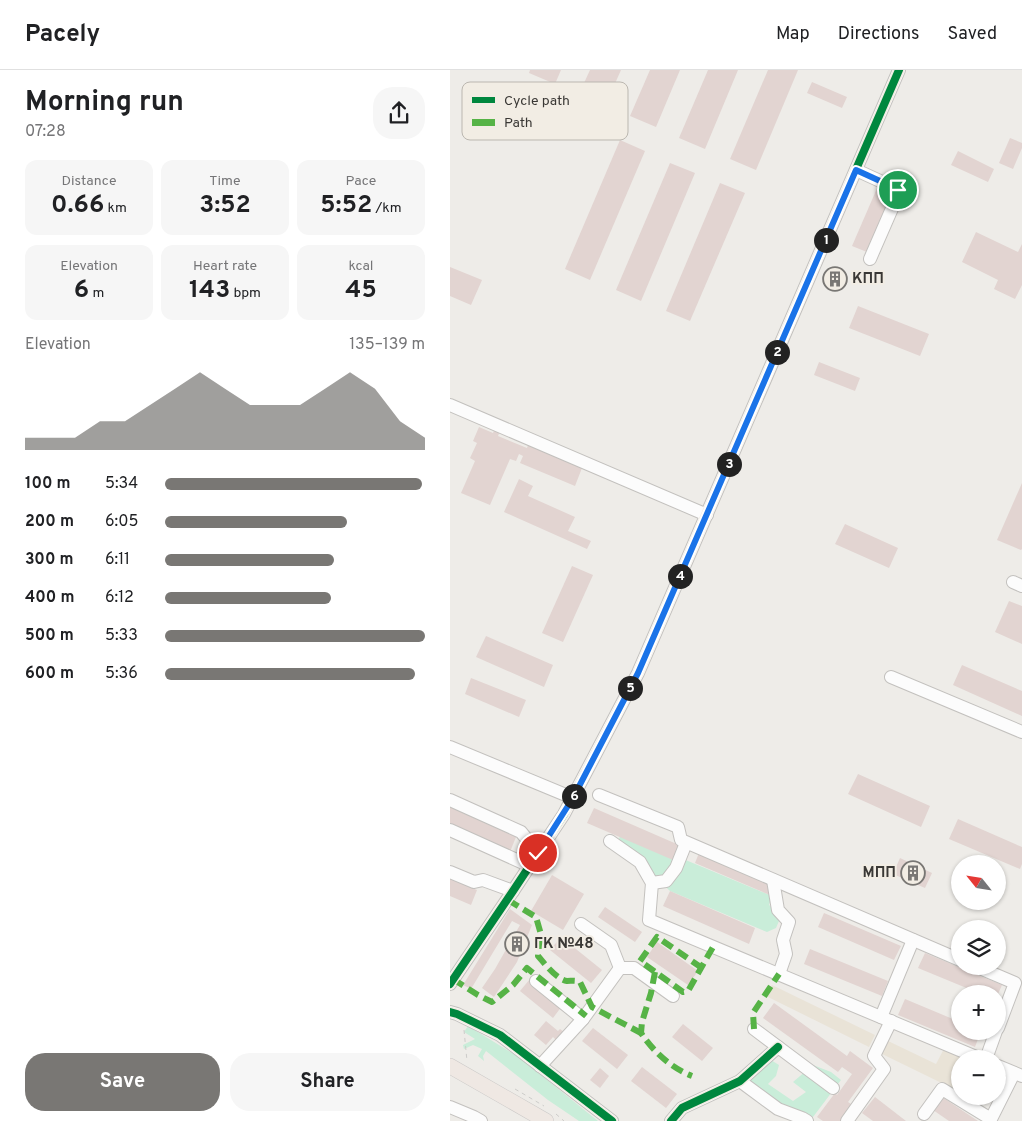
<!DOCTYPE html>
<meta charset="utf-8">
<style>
body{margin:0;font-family:Overpass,sans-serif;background:#f6f6f6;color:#202124;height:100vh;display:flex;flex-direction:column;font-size:19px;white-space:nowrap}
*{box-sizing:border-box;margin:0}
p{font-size:16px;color:#757577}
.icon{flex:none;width:28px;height:28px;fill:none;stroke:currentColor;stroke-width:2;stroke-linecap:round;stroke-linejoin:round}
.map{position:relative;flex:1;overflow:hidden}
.details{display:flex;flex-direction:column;background:#fff;width:450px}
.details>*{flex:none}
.needle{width:32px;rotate:300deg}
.tools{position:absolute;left:501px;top:785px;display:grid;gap:10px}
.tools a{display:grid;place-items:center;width:55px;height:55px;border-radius:50%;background:#fff;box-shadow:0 1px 4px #0004;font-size:25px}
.pin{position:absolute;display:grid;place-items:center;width:42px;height:42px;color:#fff;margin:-21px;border:2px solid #fff;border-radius:50%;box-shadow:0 1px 5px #0007}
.km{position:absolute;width:25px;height:25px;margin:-12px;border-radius:50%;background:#222;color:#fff;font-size:14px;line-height:25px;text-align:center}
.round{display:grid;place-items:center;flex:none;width:52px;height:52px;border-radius:20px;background:#f6f6f6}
.overview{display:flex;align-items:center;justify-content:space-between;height:85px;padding:0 25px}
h1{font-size:28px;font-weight:700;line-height:38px}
.metrics{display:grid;grid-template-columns:repeat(3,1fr);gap:8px;height:85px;padding:5px 25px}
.metrics div{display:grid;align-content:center;border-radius:12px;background:#f6f6f6;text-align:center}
.metrics b{font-size:25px;font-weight:700}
.metrics small{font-size:14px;font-weight:400}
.metrics p{font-size:14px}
.chart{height:140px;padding:10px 25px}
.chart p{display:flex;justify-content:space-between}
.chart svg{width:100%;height:90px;margin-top:5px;fill:#797774;opacity:.7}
.button{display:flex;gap:10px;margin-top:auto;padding:10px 25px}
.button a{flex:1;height:58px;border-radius:20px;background:#797774;color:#fff;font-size:20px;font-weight:700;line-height:58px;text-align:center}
.button a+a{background:#f6f6f6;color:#202124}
ul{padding:0 25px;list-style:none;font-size:16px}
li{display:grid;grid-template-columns:80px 60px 1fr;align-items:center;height:38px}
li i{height:12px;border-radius:6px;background:#797774}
header{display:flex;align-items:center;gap:30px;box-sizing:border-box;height:70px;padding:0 25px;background:#fff;border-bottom:1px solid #e0e0e0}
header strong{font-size:24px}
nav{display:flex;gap:28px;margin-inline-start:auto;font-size:18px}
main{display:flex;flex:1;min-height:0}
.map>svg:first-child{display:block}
</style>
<header>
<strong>Pacely</strong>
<nav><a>Map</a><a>Directions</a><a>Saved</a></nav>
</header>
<main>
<section class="details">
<div class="overview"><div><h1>Morning run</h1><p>07:28</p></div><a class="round"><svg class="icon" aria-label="share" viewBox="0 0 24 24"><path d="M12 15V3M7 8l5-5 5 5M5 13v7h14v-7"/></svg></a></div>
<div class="metrics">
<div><p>Distance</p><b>0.66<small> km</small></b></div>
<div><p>Time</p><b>3:52</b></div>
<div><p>Pace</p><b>5:52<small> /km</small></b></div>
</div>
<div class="metrics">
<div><p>Elevation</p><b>6<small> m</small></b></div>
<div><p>Heart rate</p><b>143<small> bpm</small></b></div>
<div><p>kcal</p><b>45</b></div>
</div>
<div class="chart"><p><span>Elevation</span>135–139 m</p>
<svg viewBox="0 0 160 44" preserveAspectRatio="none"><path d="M0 44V38L10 38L20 38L30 30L40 30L50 22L60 14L70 6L80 14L90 22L100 22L110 22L120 14L130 6L140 14L150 30L160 38V44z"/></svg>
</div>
<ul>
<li><b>100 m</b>5:34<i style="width:99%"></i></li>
<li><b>200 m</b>6:05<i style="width:70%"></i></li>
<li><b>300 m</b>6:11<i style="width:65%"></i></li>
<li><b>400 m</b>6:12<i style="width:64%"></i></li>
<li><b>500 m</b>5:33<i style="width:100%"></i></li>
<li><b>600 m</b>5:36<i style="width:96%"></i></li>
</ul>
<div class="button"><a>Save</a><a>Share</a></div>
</section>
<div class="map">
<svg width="572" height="1051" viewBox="0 0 572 1051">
<rect width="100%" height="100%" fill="#eeece8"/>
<g fill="#e9e3d7">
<polygon points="322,915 425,965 419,977 316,926"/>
<polygon points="436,970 486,994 495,977 523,989 510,989 510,1022 430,983"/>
</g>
<g fill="#c9edd9">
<polygon points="171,763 322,826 319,835 332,844 326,858 317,862 220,821 168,772"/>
<polygon points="18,956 70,988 148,1051 129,1051 98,1030 36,981 33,986 34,991 28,986 32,979 23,975 14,979 13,975 25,969 14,962"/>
<polygon points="316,987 329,995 326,1006 318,1014 343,1031 356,1022 343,1012 363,995 381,1002 391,1010 363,1047 347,1040 328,1039 290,1011"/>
</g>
<g fill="#e2d4d1">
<polygon points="80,0 111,0 105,14 79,3"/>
<polygon points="140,0 171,0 155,36 129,24"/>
<polygon points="200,0 230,0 206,57 180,46"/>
<polygon points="258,0 288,0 255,79 229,68"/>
<polygon points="318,0 348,0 306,100 280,89"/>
<polygon points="362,12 397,27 392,38 357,23"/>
<polygon points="560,68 572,73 572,78 563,99 549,93"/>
<polygon points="170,70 195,81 140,210 115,199"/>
<polygon points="508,81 544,99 538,112 501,95"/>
<polygon points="220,93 245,103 191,231 166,220"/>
<polygon points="270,113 295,123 240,251 216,241"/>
<polygon points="428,116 443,123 417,182 402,176"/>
<polygon points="526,162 568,182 572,174 572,215 565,229 544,219 548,210 512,192"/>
<polygon points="0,197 32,210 21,235 0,226"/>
<polygon points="384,203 391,206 387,215 380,212"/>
<polygon points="408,236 479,264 470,286 399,258"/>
<polygon points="369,292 410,308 405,321 364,305"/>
<polygon points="29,357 43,363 45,358 50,361 48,366 77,378 78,375 132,398 125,416 70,393 73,386 69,384 66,391 60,389 40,435 11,423 25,391 20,388 27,373 23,371"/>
<polygon points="69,409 83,416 78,426 125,447 118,461 141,471 137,479 54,442"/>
<polygon points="572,413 572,479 571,480 547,470"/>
<polygon points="395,454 448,478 439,498 385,474"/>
<polygon points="122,496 143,505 113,572 92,563"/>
<polygon points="559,531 572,536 572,574 545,562"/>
<polygon points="36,566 103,595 94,617 26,587"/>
<polygon points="512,595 572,621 572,646 503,615"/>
<polygon points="21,608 76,630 69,647 15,624"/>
<polygon points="408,704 480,736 471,757 398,724"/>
<polygon points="0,737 66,767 60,782 0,755"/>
<polygon points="144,738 229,775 223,790 137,753"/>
<polygon points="508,749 572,777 572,794 570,799 499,769"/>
<polygon points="251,778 328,811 322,826 245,793"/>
<polygon points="450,788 482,803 475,818 443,804"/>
<polygon points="102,805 134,824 113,860 81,841"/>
<polygon points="0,809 27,820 21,835 0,826"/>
<polygon points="220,821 305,858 299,874 213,836"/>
<polygon points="155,837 192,862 185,872 148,847"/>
<polygon points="60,839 82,855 67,892 44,927 32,918 45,899 70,855 62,851 21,919 13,915"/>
<polygon points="374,843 451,876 444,890 368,857"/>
<polygon points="111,867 152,900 141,913 100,880"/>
<polygon points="207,872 248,901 238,915 197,887"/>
<polygon points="360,879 438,911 432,926 354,894"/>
<polygon points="475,883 552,915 548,924 531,924 468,898"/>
<polygon points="80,909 112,936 103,948 70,921"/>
<polygon points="455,929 510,952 510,961 531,961 525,977 448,945"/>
<polygon points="324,933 397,986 400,981 423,998 398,1032 404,1036 393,1051 373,1051 367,1047 385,1023 387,1025 402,1004 392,997 388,1002 313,948"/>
<polygon points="96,951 108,961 110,959 114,962 107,971 103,967 96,975 84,965"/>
<polygon points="233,954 263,978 252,991 222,967"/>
<polygon points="143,958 178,985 167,999 132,971"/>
<polygon points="192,997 227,1024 216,1038 181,1011"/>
<polygon points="150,998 159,1006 150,1018 140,1010"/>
<polygon points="425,1027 456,1051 423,1051 412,1043"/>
<polygon points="492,1027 528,1051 499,1051 483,1040"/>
</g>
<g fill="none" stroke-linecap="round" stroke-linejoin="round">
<g stroke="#c3c1be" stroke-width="14">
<g id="minor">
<polyline points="406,100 441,116 447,120 447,127 420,189"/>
<polyline points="0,335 257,445"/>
<polyline points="563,512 572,516"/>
<polyline points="441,607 572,662"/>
<polyline points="0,677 123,728"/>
<polyline points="149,725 228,757 231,770 510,890"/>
<polyline points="0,730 71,762 88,783"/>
<polyline points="0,760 80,796"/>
<polyline points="160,771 190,792 202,813 199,850 531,989"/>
<polyline points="0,802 24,812 33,810 63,821"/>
<polyline points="323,810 328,840 339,852 333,870 336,884 329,904"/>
<polyline points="202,813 216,811 226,798 236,773"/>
<polyline points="131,854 161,875 170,898"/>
<polyline points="525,896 565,913 548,958"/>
<polyline points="170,898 184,898 223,926"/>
<polyline points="86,911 133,949"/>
<polyline points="0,914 63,821 114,744 188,603 449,0"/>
<polyline points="0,942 7,944 50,965 162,1051"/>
<polyline points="431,947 463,870"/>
<polyline points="304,959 383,1018"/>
<polyline points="536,989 546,961"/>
<polyline points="90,996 133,949 170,898"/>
<polyline points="548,996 572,1006"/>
<polyline points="290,1011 328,1039 352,1048 357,1051"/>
<polyline points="0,1037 24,1047 31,1051"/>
<polyline points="474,1044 492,1019 541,1049 564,1003"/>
<polyline points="221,1051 232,1038 290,1011 328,977"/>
<polyline points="397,1051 434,999 424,986 441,951"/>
</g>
</g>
<g stroke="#cac8c7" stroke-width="16">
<polyline id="major" points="0,996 96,1051"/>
</g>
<g stroke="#cdccca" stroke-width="1" stroke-dasharray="4 4" stroke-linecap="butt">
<polyline points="14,960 17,991"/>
<polyline points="65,1019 94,1036"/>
<polyline points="106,1044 114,1051"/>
</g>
<use href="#minor" stroke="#fcfcfc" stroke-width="12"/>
<use href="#major" stroke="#efe8e3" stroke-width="15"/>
<g stroke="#56b346" stroke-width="6" stroke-dasharray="12 6" stroke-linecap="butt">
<path d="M 58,830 L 86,847 L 92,868 L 89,874 L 88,886 C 95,894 106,909 117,911 C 122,911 125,910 130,912 L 142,937 L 191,963"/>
<polyline points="252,898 207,867 190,891 233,922 238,921 263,877"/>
<path d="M 205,902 L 201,923 L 192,952 L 191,963 C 203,981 221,998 242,1006"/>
<polyline points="3,909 28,925 42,932 63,915 77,898 136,946"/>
<polyline points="304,959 303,943 329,904"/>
</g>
<g stroke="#f2ede4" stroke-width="11">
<g id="cycleway">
<polyline points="0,914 63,821 114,744 188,603 449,0"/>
<polyline points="0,942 7,944 50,965 162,1051"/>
<polyline points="221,1051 232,1038 290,1011 328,977"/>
</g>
</g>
<use href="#cycleway" stroke="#00873e" stroke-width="8"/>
</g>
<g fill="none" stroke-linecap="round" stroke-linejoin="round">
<g stroke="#fff" stroke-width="10">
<polyline id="route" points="88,783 123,728 188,603 406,100 441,116 448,120"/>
</g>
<use href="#route" stroke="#1a73e8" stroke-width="6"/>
</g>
<defs>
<g id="building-ring" transform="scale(1.25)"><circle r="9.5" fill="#f2ede4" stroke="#797774" stroke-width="1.5"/><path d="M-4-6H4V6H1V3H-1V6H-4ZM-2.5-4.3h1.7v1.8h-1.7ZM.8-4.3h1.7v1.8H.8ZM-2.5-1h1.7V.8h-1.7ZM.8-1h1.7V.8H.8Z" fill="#797774"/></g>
</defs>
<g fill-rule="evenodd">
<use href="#building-ring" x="385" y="209"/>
<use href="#building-ring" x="463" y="803"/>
<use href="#building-ring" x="67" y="874"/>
</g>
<g text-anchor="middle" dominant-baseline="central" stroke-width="4" stroke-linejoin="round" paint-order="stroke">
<g font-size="15" font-weight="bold" fill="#3a3835" stroke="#f2ede4" text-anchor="start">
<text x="402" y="209">КПП</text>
<text x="446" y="803" text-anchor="end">МПП</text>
<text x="84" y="874">ГК №48</text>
</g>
</g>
<rect x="12" y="12" width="166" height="58" rx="8" fill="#f2ede4" stroke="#bbb7b0" stroke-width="1"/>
<rect x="22" y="27" width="23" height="6" fill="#00873e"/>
<rect x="22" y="49" width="23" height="7" fill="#56b346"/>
<g font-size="14" fill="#3a3835">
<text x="54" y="35">Cycle path</text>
<text x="54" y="57">Path</text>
</g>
</svg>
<div class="tools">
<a><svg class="needle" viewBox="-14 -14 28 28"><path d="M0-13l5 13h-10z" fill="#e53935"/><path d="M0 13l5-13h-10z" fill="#757577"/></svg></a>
<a><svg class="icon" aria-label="layers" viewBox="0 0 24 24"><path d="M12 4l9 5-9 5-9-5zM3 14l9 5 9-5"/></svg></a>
<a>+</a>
<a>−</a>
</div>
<div class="pin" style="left:448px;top:120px;background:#1e9e55"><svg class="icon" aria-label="arrive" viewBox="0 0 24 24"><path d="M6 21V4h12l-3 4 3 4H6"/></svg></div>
<div class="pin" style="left:88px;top:783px;background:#d93025"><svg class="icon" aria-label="check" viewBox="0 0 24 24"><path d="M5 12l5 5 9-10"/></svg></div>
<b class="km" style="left:376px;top:170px">1</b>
<b class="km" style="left:327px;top:282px">2</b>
<b class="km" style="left:279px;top:394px">3</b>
<b class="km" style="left:230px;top:506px">4</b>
<b class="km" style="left:180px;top:618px">5</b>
<b class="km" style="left:124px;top:726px">6</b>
</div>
</main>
